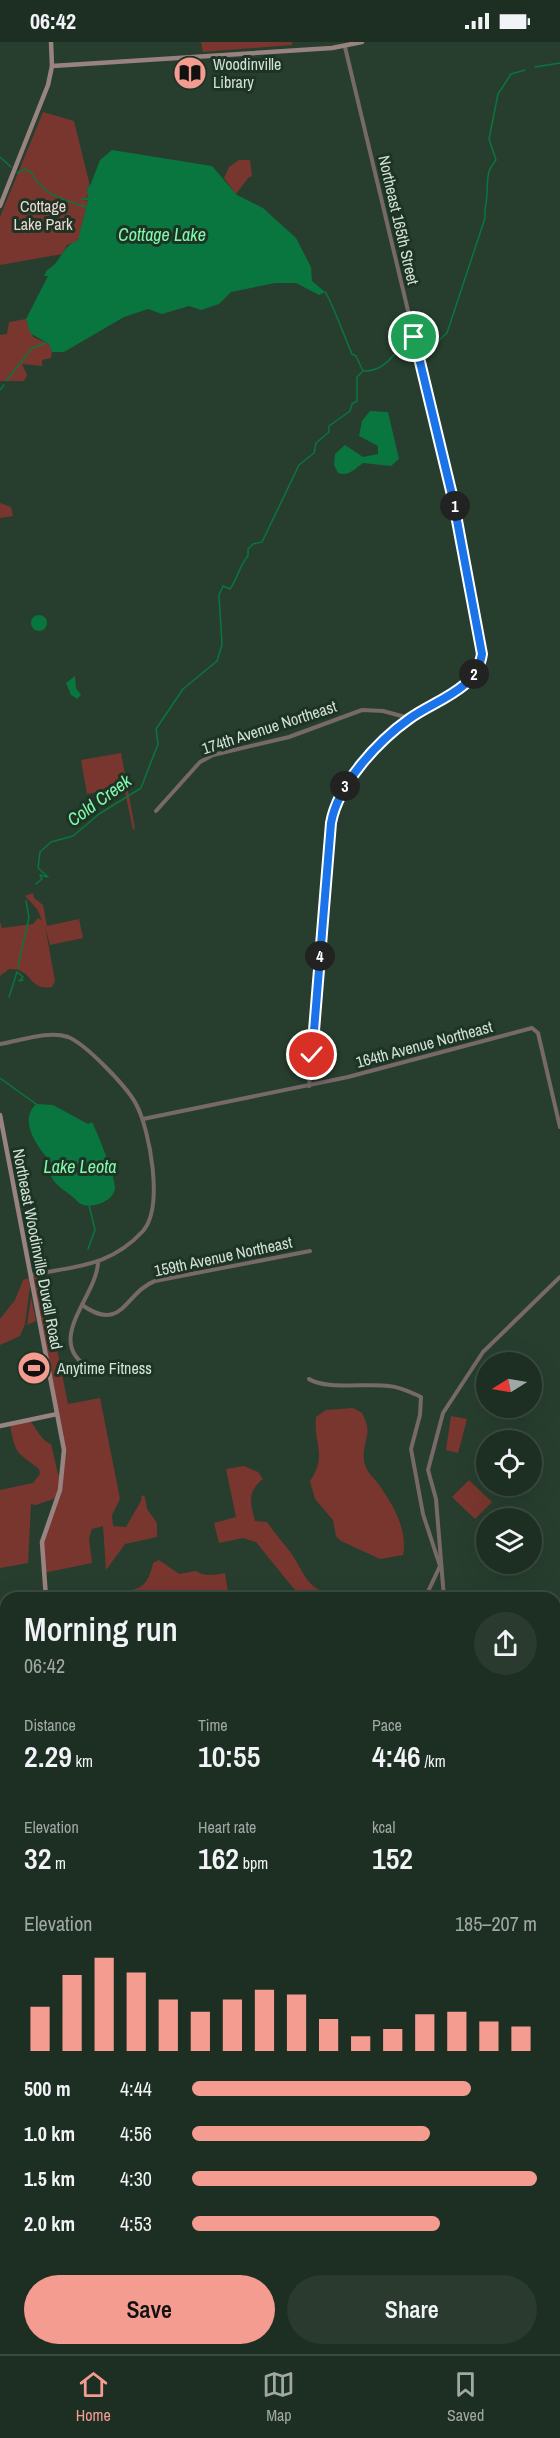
<!DOCTYPE html>
<meta charset="utf-8">
<style>
body{margin:0;font-family:"Archivo Narrow",sans-serif;background:#2a3a2f;color:#f1f3f6;height:100vh;display:flex;flex-direction:column;font-size:22px;white-space:nowrap}
*{box-sizing:border-box;margin:0}
p{font-size:20px;color:#a0a8a5}
.icon{flex:none;width:33px;height:33px;fill:none;stroke:currentColor;stroke-width:2;stroke-linecap:round;stroke-linejoin:round}
.map{position:relative;flex:1;overflow:hidden}
.side{position:absolute;left:0px;top:1550px;width:561px;height:764px;display:flex;flex-direction:column;background:#1d2e22;border-radius:18px 18px 0 0;box-shadow:0 6px 24px #0002,0 0 0 2px #3b4a40}
.side>*{flex:none}
.needle{width:39px;rotate:259deg}
.buttons{position:absolute;left:476px;top:1310px;display:grid;gap:12px}
.buttons a{display:grid;place-items:center;width:66px;height:66px;border-radius:50%;background:#1d2e22;box-shadow:0 6px 24px #0002,0 0 0 2px #3b4a40;font-size:30px}
.pin{position:absolute;display:grid;place-items:center;width:51px;height:51px;color:#fff;margin:-26px;border:3px solid #fff;border-radius:50%;box-shadow:0 2px 6px #0007}
.km{position:absolute;width:30px;height:30px;margin:-15px;border-radius:50%;background:#222;color:#fff;font-size:16px;line-height:30px;text-align:center}
.round{display:grid;place-items:center;flex:none;width:63px;height:63px;border-radius:32px;background:#2a3a2f}
.head{display:flex;align-items:center;justify-content:space-between;height:102px;padding:0 24px}
h1{font-size:33px;font-weight:600;line-height:45px}
.stats{display:grid;grid-template-columns:repeat(3,1fr);gap:9px;height:102px;padding:6px 24px}
.stats div{display:grid;align-content:center}
.stats b{font-size:30px;font-weight:600}
.stats small{font-size:16px;font-weight:400}
.stats p{font-size:16px}
.chart{height:168px;padding:12px 24px}
.chart p{display:flex;justify-content:space-between}
.chart svg{width:100%;height:108px;margin-top:6px;stroke:#f59c90;stroke-width:6}
.button{display:flex;gap:12px;margin-top:auto;padding:12px 24px}
.button a{flex:1;height:69px;border-radius:36px;background:#f59c90;color:#111;font-size:24px;font-weight:600;line-height:69px;text-align:center}
.button a+a{background:#2a3a2f;color:#f1f3f6}
ul{padding:0 24px;list-style:none;font-size:20px}
li{display:grid;grid-template-columns:96px 72px 1fr;align-items:center;height:45px}
li i{height:15px;border-radius:8px;background:#f59c90}
.status{display:flex;justify-content:space-between;align-items:center;height:42px;padding:0 30px;background:#1d2e22;direction:ltr}
.status svg{height:16px;fill:currentColor}
.menu{display:flex;justify-content:space-around;align-items:center;height:84px;border-top:2px solid #3b4a40;background:#1d2e22;font-size:16px;color:#a0a8a5}
.menu a{display:grid;justify-items:center;gap:3px}
.menu .selected{color:#f59c90}
.map>svg:first-child{display:block}
</style>
<div class="status"><b>06:42</b><svg viewBox="0 0 49 12"><path d="M0 12V9h3v3zM5 12V6h3v6zM10 12V3h3v9zM15 12V0h3v12zM26 1h20v11H26zM47 4h2v5h-2z"/></svg></div>
<div class="map">
<svg width="560" height="2312" viewBox="0 0 560 2312">
<rect width="100%" height="100%" fill="#273e2e"/>
<g fill="#79362e">
<polygon points="201,0 292,0 292,3 203,10"/>
<polygon points="43,70 74,79 90,144 87,145 89,152 85,157 85,159 88,158 78,199 67,203 62,212 0,223 0,175"/>
<polygon points="239,118 250,118 252,134 248,136 236,152 224,136 229,125"/>
<polygon points="26,277 33,295 49,302 52,310 51,316 42,318 42,324 22,322 27,333 24,339 0,339 0,293 7,292 9,280"/>
<polygon points="0,461 11,465 13,474 0,476"/>
<polygon points="121,711 135,786 133,788 124,745 87,752 81,718"/>
<path d="M 33,851 L 34,856 L 43,863 L 47,884 L 79,877 L 83,896 L 50,903 L 45,884 L 55,939 L 52,945 C 27,949 34,926 9,927 L 0,934 L 0,880 L 2,886 L 33,882 L 38,876 L 42,878 L 37,867 L 25,854 Z"/>
<path d="M 42,1232 L 68,1362 L 100,1356 L 120,1457 L 112,1473 L 113,1484 L 126,1485 L 141,1459 L 142,1453 L 145,1455 L 147,1467 L 157,1481 L 157,1495 L 125,1502 L 106,1528 L 103,1484 L 92,1487 L 89,1496 L 92,1521 L 43,1531 L 41,1509 L 56,1456 L 36,1463 L 31,1462 L 28,1521 L 0,1526 L 0,1448 L 33,1441 L 40,1432 L 39,1427 C 17,1409 16,1415 10,1383 L 29,1378 C 36,1385 41,1399 51,1402 L 58,1432 L 62,1437 L 64,1415 L 31,1237 L 25,1282 L 20,1294 L 0,1303 L 0,1277 L 15,1258 L 23,1238 Z"/>
<polygon points="31,1255 36,1279 27,1283"/>
<path d="M 353,1366 L 362,1371 C 365,1377 369,1386 367,1393 C 365,1405 361,1413 366,1425 C 368,1431 373,1435 377,1440 C 392,1461 408,1487 403,1513 L 380,1517 L 341,1499 L 336,1494 L 333,1478 L 315,1457 L 310,1439 C 328,1413 313,1401 316,1375 L 326,1368 Z"/>
<polygon points="451,1374 467,1377 458,1411 446,1408"/>
<path d="M 244,1424 L 258,1430 L 263,1437 C 247,1449 250,1461 255,1479 L 267,1480 C 274,1491 283,1500 291,1511 C 307,1535 305,1546 338,1555 L 307,1555 L 294,1547 L 256,1500 L 243,1496 L 219,1501 L 214,1481 L 236,1475 L 226,1427 Z"/>
<polygon points="469,1438 492,1460 475,1477 452,1455"/>
<path d="M 159,1518 L 179,1532 L 196,1529 C 205,1535 214,1533 225,1531 L 229,1555 L 111,1555 L 111,1551 C 137,1548 147,1549 153,1521 Z"/>
<polygon points="0,1572 6,1577 6,1676 0,1693"/>
<polygon points="6,1772 6,1806 1,1806 0,1773"/>
<polygon points="560,2173 560,2216 555,2220 555,2174"/>
<polygon points="311,2307 339,2307 337,2312 312,2312"/>
</g>
<g fill="#09753f">
<path d="M 112,108 L 212,124 L 237,153 L 263,166 L 296,196 L 311,225 L 312,239 L 325,250 L 319,253 L 296,241 L 275,241 L 231,250 L 219,262 L 201,268 L 189,264 L 162,272 L 148,267 L 124,275 L 64,310 L 52,310 L 49,302 L 30,291 L 26,277 L 48,234 L 44,234 L 47,228 C 61,221 61,205 78,198 L 88,158 L 79,158 L 88,155 L 87,145 L 90,144 L 100,118 Z"/>
<path d="M 370,369 L 388,370 L 399,417 L 391,424 L 363,421 C 354,427 349,435 338,431 L 334,423 L 335,412 L 345,403 L 363,415 L 378,412 L 378,404 L 359,394 L 362,379 Z"/>
<circle cx="39" cy="581" r="8"/>
<polygon points="75,634 76,646 81,653 77,657 71,653 66,641"/>
<path d="M 36,1062 L 53,1063 L 88,1082 L 92,1080 C 98,1092 116,1137 115,1146 C 114,1159 93,1167 81,1162 C 77,1160 78,1159 74,1156 C 60,1144 46,1139 51,1120 C 40,1108 17,1080 36,1062 Z"/>
</g>
<g fill="none" stroke-linecap="round" stroke-linejoin="round">
<g stroke="#09753f" stroke-width="1.5">
<polyline points="535,25 560,21"/>
<polyline points="0,115 11,125"/>
<path d="M 17,131 L 25,127 L 31,130 C 41,152 63,158 86,165"/>
<path d="M 325,250 C 330,255 347,301 352,312 L 356,314 L 363,329"/>
<path d="M 364,329 C 382,329 391,317 401,304 L 428,308 L 447,291 L 485,176 C 484,166 487,160 487,151 C 488,136 486,130 496,118 L 489,97 L 498,52 L 511,32 L 525,28"/>
<polyline points="6,339 32,306 46,301"/>
<polyline points="0,348 4,343"/>
<path d="M 36,842 L 42,837 L 40,833 L 48,835 L 38,826 L 40,810 L 51,800 L 73,794 L 99,772 L 141,746 L 158,702 L 156,687 L 183,647 L 217,619 L 222,603 L 219,553 L 223,544 L 230,547 C 238,536 239,524 248,514 L 248,507 L 253,502 L 262,500 L 299,423 L 314,411 L 316,401 L 329,390 L 329,384 L 350,369 L 352,362 L 357,359 L 357,335 L 363,329"/>
<polyline points="18,925 29,875 26,859"/>
<polyline points="9,955 17,930 23,935 19,939 23,938"/>
<polyline points="0,1036 36,1062"/>
<polyline points="88,1207 95,1188 89,1163"/>
<polyline points="555,1935 556,1935"/>
<polyline points="3,1982 6,1981"/>
<polyline points="0,2067 6,2067"/>
<polyline points="554,2312 560,2298"/>
</g>
<g stroke="#766967" stroke-width="4">
<polyline points="156,769 200,720 213,713 289,695 362,668 383,669 409,676"/>
<path d="M 0,1002 C 20,999 48,988 68,995 C 86,1002 127,1045 136,1062 C 150,1088 164,1165 143,1189 C 110,1225 75,1224 31,1233"/>
<path d="M 309,1044 L 331,781 C 338,743 378,699 409,677 C 434,658 478,648 482,613 L 453,457 L 345,5"/>
<polyline points="143,1077 348,1035 532,986 538,991 560,1085"/>
<path d="M 82,1263 C 123,1292 125,1250 155,1239 L 310,1209"/>
<path d="M 91,1327 C 42,1300 96,1256 98,1221"/>
<path d="M 309,1337 C 325,1348 369,1341 389,1344 C 401,1345 410,1350 421,1355 L 420,1373 L 411,1407 L 423,1472 L 440,1524 L 425,1556"/>
<polyline points="386,1552 391,1556"/>
<polyline points="444,1556 436,1457 428,1428 443,1371 483,1310 560,1235"/>
<polyline points="0,2094 6,2093"/>
</g>
<g stroke="#998380" stroke-width="4.5">
<polyline points="52,24 332,6 362,0"/>
<polyline points="0,164 48,43 52,24 51,0"/>
<polyline points="0,1073 64,1408 60,1448 42,1500 46,1556"/>
<polyline points="0,1384 57,1372"/>
<polyline points="0,1693 6,1676"/>
<polyline points="0,1824 0,1843"/>
<polyline points="555,1835 560,1834"/>
<polyline points="555,1869 560,1875"/>
<polyline points="0,1990 6,1987"/>
<polyline points="555,2170 560,2170"/>
<polyline points="0,2282 6,2277"/>
<polyline points="68,2307 70,2312"/>
<polyline points="385,2307 386,2312"/>
</g>
<polyline stroke="#b49894" stroke-width="6" points="556,2272 560,2283"/>
<g stroke="#ccaaa5" stroke-width="8">
<polyline points="0,2048 6,2048"/>
<polyline points="0,2057 6,2057"/>
<polyline points="396,2307 397,2312"/>
<polyline points="404,2307 405,2312"/>
</g>
</g>
<g fill="none" stroke-linecap="round" stroke-linejoin="round">
<g stroke="#fff" stroke-width="12">
<path id="route" d="M 312,1013 L 331,781 C 338,742 378,699 409,677 C 435,658 477,648 482,612 L 453,457 L 414,295"/>
</g>
<use href="#route" stroke="#1a73e8" stroke-width="8"/>
</g>
<defs>
<g id="library-disc" transform="scale(1.725)"><circle r="9.5" fill="#f59c90" stroke="#1d3425"/><path d="M-6-4Q-3-5.5-.7-3.5V5Q-3 3-6 4ZM6-4Q3-5.5 .7-3.5V5Q3 3 6 4Z" fill="#111"/></g>
<g id="stadium-disc" transform="scale(1.725)"><circle r="9.5" fill="#f59c90" stroke="#1d3425"/><path d="M0-5a6.5 5 0 1 0 0 10a6.5 5 0 1 0 0-10ZM-3.5-1.8h7v3.6h-7Z" fill="#111"/></g>
</defs>
<g fill-rule="evenodd">
<use href="#library-disc" x="190" y="31"/>
<use href="#stadium-disc" x="34" y="1326"/>
</g>
<g text-anchor="middle" dominant-baseline="central" stroke-width="6" stroke-linejoin="round" paint-order="stroke">
<g font-size="16" fill="#d3e1d7" stroke="#1d3425" text-anchor="start">
<text x="213" y="22">Woodinville<tspan x="213" dy="18">Library</tspan></text>
<text x="57" y="1326">Anytime Fitness</text>
</g>
<g font-size="16" fill="#efd5d1" stroke="#1d3425">
<text x="43" y="164">Cottage<tspan x="43" dy="18">Lake Park</tspan></text>
</g>
<g font-size="16" fill="#d3e1d7" stroke="#1d3425">
<text transform="translate(399 178) rotate(77)">Northeast 165th Street</text>
<text transform="translate(269 685) rotate(-18)">174th Avenue Northeast</text>
<text transform="translate(424 1002) rotate(-15)">164th Avenue Northeast</text>
<text transform="translate(38 1207) rotate(79)">Northeast Woodinville Duvall Road</text>
<text transform="translate(223 1214) rotate(-12)">159th Avenue Northeast</text>
</g>
<g font-size="18" font-style="italic" fill="#82f9ad" stroke="#1d3425">
<text x="162" y="192">Cottage Lake</text>
<text transform="translate(99 758) rotate(-36)">Cold Creek</text>
<text x="80" y="1124">Lake Leota</text>
</g>
</g>
</svg>
<div class="buttons">
<a><svg class="needle" viewBox="-14 -14 28 28"><path d="M0-13l5 13h-10z" fill="#e53935"/><path d="M0 13l5-13h-10z" fill="#a0a8a5"/></svg></a>
<a><svg class="icon" aria-label="locate" viewBox="0 0 24 24"><circle cx="12" cy="12" r="6"/><path d="M12 2v4M12 18v4M2 12h4M18 12h4"/></svg></a>
<a><svg class="icon" aria-label="layers" viewBox="0 0 24 24"><path d="M12 4l9 5-9 5-9-5zM3 14l9 5 9-5"/></svg></a>
</div>
<div class="pin" style="left:414px;top:295px;background:#1e9e55"><svg class="icon" aria-label="arrive" viewBox="0 0 24 24"><path d="M6 21V4h12l-3 4 3 4H6"/></svg></div>
<div class="pin" style="left:312px;top:1013px;background:#d93025"><svg class="icon" aria-label="check" viewBox="0 0 24 24"><path d="M5 12l5 5 9-10"/></svg></div>
<b class="km" style="left:455px;top:464px">1</b>
<b class="km" style="left:474px;top:632px">2</b>
<b class="km" style="left:345px;top:744px">3</b>
<b class="km" style="left:320px;top:914px">4</b>
<section class="side">
<div class="head"><div><h1>Morning run</h1><p>06:42</p></div><a class="round"><svg class="icon" aria-label="share" viewBox="0 0 24 24"><path d="M12 15V3M7 8l5-5 5 5M5 13v7h14v-7"/></svg></a></div>
<div class="stats">
<div><p>Distance</p><b>2.29<small> km</small></b></div>
<div><p>Time</p><b>10:55</b></div>
<div><p>Pace</p><b>4:46<small> /km</small></b></div>
</div>
<div class="stats">
<div><p>Elevation</p><b>32<small> m</small></b></div>
<div><p>Heart rate</p><b>162<small> bpm</small></b></div>
<div><p>kcal</p><b>152</b></div>
</div>
<div class="chart"><p><span>Elevation</span>185–207 m</p>
<svg viewBox="0 0 160 44" preserveAspectRatio="none"><path d="M5 44V26M15 44V13M25 44V6M35 44V12M45 44V23M55 44V28M65 44V23M75 44V19M85 44V21M95 44V31M105 44V38M115 44V35M125 44V29M135 44V28M145 44V32M155 44V34"/></svg>
</div>
<ul>
<li><b>500 m</b>4:44<i style="width:81%"></i></li>
<li><b>1.0 km</b>4:56<i style="width:69%"></i></li>
<li><b>1.5 km</b>4:30<i style="width:100%"></i></li>
<li><b>2.0 km</b>4:53<i style="width:72%"></i></li>
</ul>
<div class="button"><a>Save</a><a>Share</a></div>
</section>
</div>
<nav class="menu">
<a class="selected"><svg class="icon" aria-label="home" viewBox="0 0 24 24"><path d="M3 11l9-7 9 7M6 9v11h12V9"/></svg>Home</a>
<a><svg class="icon" aria-label="map" viewBox="0 0 24 24"><path d="M3 6l6-2 6 2 6-2v14l-6 2-6-2-6 2zM9 4v14M15 6v14"/></svg>Map</a>
<a><svg class="icon" aria-label="saved" viewBox="0 0 24 24"><path d="M7 4h10v16l-5-4-5 4z"/></svg>Saved</a>
</nav>
